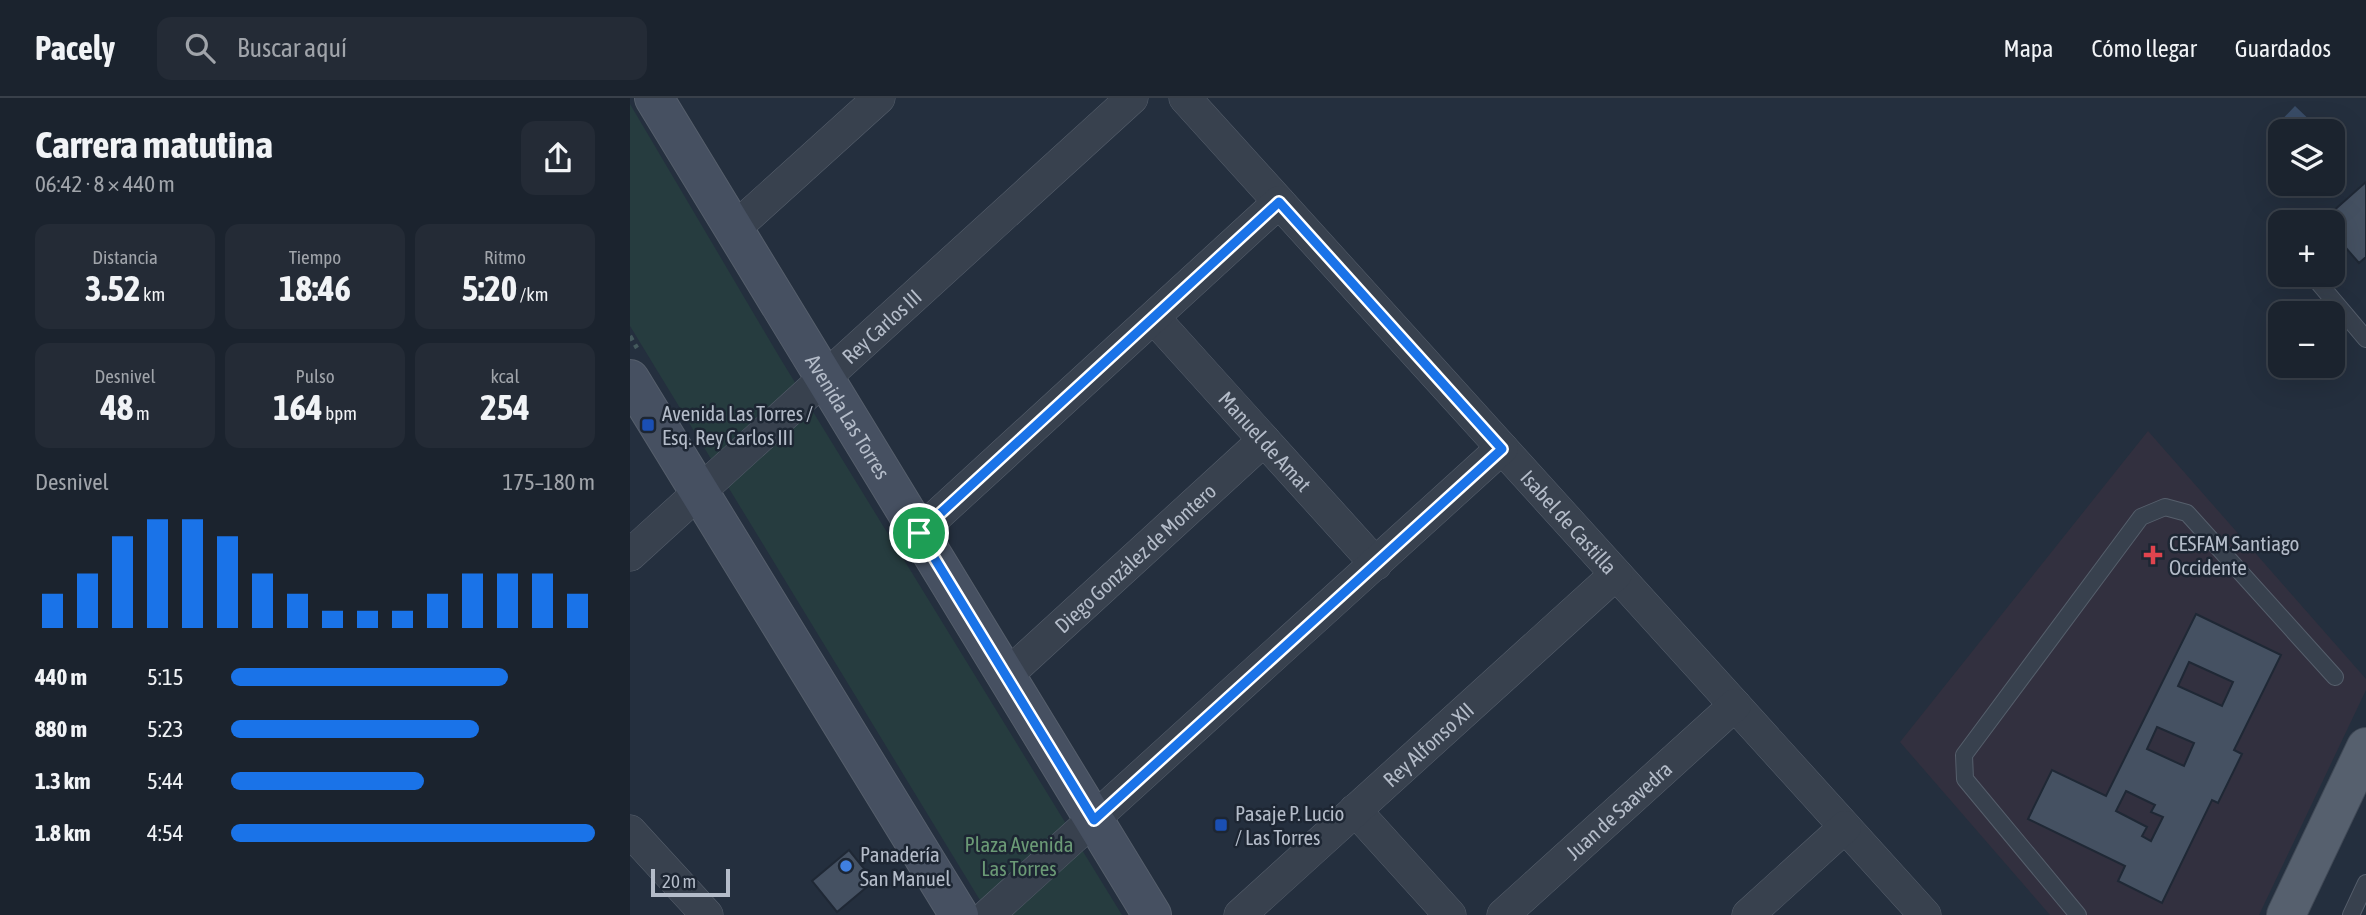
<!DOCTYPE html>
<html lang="es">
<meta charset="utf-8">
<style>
body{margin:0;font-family:"Asap Condensed",sans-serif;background:#242b36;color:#f1f3f6;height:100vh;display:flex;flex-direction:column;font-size:26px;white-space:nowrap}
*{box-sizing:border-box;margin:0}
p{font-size:23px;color:#a0a4aa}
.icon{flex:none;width:38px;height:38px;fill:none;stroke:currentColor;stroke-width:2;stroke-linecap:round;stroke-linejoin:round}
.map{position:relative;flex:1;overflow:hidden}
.side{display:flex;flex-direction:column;background:#1b232e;width:630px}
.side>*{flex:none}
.tools{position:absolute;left:1638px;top:21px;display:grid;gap:14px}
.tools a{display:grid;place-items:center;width:77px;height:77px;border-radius:14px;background:#1b232e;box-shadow:0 7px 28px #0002,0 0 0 2px #39404a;font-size:35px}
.scale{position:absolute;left:21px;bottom:18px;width:79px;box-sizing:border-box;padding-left:7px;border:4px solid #b4bcc9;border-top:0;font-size:19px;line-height:24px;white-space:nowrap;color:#b4bcc9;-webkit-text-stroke:5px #1d2633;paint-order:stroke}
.pin{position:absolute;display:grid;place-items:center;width:60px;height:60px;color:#fff;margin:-30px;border:4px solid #fff;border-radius:50%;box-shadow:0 2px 7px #0007}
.round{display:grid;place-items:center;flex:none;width:74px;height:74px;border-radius:14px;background:#242b36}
.summary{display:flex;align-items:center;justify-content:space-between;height:119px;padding:0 35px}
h1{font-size:38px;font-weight:700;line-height:52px}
.metrics{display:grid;grid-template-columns:repeat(3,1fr);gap:10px;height:119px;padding:7px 35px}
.metrics div{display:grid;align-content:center;border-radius:14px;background:#242b36;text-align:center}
.metrics b{font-size:35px;font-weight:700}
.metrics small{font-size:19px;font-weight:400}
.metrics p{font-size:19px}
.chart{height:196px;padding:14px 35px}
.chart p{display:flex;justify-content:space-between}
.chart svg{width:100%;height:126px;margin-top:7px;stroke:#1a73e8;stroke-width:6}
ul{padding:0 35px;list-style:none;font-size:23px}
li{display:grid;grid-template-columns:112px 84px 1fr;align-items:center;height:52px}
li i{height:18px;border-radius:9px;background:#1a73e8}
header{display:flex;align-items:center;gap:42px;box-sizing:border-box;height:98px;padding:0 35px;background:#1b232e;border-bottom:2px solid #39404a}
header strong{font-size:33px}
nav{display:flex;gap:38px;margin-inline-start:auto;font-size:24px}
.search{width:490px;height:63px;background:#242b36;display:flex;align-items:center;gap:18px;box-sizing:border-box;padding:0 24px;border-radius:14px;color:#a0a4aa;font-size:26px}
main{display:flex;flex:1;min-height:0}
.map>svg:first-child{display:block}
</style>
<header>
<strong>Pacely</strong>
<div class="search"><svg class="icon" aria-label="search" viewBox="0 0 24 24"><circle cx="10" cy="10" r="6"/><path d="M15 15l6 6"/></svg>Buscar aquí</div>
<nav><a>Mapa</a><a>Cómo llegar</a><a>Guardados</a></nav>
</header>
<main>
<section class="side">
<div class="summary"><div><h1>Carrera matutina</h1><p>06:42 · 8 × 440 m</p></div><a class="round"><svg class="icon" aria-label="share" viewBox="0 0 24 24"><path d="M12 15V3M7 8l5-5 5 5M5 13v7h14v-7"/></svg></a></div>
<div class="metrics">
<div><p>Distancia</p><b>3.52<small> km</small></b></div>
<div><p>Tiempo</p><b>18:46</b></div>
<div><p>Ritmo</p><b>5:20<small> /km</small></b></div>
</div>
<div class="metrics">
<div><p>Desnivel</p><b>48<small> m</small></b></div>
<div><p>Pulso</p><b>164<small> bpm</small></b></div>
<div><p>kcal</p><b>254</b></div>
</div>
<div class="chart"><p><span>Desnivel</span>175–180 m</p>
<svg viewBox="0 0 160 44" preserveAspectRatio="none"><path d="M5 44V32M15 44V25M25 44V12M35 44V6M45 44V6M55 44V12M65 44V25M75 44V32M85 44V38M95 44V38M105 44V38M115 44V32M125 44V25M135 44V25M145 44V25M155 44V32"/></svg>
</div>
<ul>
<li><b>440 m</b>5:15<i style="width:76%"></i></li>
<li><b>880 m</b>5:23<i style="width:68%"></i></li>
<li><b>1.3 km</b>5:44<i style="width:53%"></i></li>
<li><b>1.8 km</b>4:54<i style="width:100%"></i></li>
</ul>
</section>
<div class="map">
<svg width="1736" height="817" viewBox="0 0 1736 817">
<rect width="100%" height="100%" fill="#242f3e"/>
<polygon fill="#32303f" points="1518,333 1736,581 1736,592 1629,817 1420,817 1270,644"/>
<polygon fill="#263c3f" points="0,6 150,260 492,817 359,817 0,228"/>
<polygon fill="#394c67" points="1665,8 1687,29 1683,33 1650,33 1650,38 1643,31"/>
<g fill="#455162" stroke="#1f2835" stroke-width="2" fill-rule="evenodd">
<polygon points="1736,84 1736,159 1729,165 1703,135 1703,124 1692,123"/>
<path d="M 1566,516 L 1651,557 L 1604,652 L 1612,656 L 1588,705 L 1582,702 L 1532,805 L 1488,783 L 1495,768 L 1398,721 L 1422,672 L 1476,698 ZM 1559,564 L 1603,584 L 1592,608 L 1548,588 ZM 1527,629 L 1564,645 L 1554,668 L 1517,651 ZM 1496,693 L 1525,707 L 1521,714 L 1533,719 L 1521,743 L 1512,738 L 1517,729 L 1486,713 Z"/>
<polygon points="219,752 244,783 207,814 182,783"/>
</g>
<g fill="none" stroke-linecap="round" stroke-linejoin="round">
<g stroke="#565f6c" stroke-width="18">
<g id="lane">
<polyline points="1682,177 1736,241"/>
<polyline points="1448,817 1335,681 1334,657 1511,419 1535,409 1557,415 1705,579"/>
<polyline points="1721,817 1736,785"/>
</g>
</g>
<g stroke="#565f6c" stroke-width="33">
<g id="street">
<path id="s1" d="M 555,0 L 1295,817"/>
<polyline points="104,131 249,0"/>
<path id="s2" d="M 524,220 L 746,466"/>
<polyline points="289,434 649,104"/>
<path id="s3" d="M 0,457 L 502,0"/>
<path id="s4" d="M 376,578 L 634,342"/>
<polyline points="725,712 820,817"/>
<polyline points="0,733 77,817"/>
<polyline points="358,817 872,350"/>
<path id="s5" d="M 610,817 L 986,476"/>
<path id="s6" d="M 873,817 L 1105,607"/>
<polyline points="1118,817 1215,729"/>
</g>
</g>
<g stroke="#565f6c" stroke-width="40">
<g id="secondary">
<path id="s7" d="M 24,0 L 522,817"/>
<polyline points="0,281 329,817"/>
</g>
</g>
<g stroke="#414a57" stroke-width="40">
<polyline id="primary" points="1656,817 1736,649"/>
</g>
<polyline stroke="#44595c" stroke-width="4.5" stroke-dasharray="5 5" stroke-linecap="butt" points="0,238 7,250"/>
<use href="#lane" stroke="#38414e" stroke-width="16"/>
<use href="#street" stroke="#38414e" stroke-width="32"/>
<use href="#secondary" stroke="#465061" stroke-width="38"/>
<use href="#primary" stroke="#56606e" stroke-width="38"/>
</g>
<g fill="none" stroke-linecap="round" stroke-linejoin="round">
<g stroke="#fff" stroke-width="14">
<polygon id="route" points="649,104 872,351 464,722 289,435"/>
</g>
<use href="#route" stroke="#1a73e8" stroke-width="9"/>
</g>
<g fill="#1a4fb4" stroke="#1d2633" stroke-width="2.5">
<rect x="11" y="320" width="14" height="14" rx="3.5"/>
<rect x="584" y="720" width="14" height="14" rx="3.5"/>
</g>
<path fill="#e0444e" stroke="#1d2633" stroke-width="2.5" d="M1519.5 446.5h7v7h7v7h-7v7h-7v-7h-7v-7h7z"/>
<circle fill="#3f7fe0" stroke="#1d2633" stroke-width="2.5" cx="216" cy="768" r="7"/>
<g text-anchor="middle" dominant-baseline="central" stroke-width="5" stroke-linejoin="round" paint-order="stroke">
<g font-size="21" fill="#b4bcc9" stroke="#1d2633">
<text stroke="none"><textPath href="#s3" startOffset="340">Rey Carlos III</textPath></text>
<text stroke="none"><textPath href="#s7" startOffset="373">Avenida Las Torres</textPath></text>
<text stroke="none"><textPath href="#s2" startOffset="166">Manuel de Amat</textPath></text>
<text stroke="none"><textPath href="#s1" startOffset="572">Isabel de Castilla</textPath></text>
<text stroke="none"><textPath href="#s4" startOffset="175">Diego González de Montero</textPath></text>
<text stroke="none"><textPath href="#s5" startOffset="254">Rey Alfonso XII</textPath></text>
<text stroke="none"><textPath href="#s6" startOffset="156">Juan de Saavedra</textPath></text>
</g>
<g font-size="21" fill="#b4bcc9" stroke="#1d2633" text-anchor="start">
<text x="32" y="315">Avenida Las Torres /<tspan x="32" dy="24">Esq. Rey Carlos III</tspan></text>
<text x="1539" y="445">CESFAM Santiago<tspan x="1539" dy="24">Occidente</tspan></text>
<text x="605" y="715">Pasaje P. Lucio<tspan x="605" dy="24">/ Las Torres</tspan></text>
<text x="230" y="756">Panadería<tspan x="230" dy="24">San Manuel</tspan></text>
</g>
<g font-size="21" fill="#6b9a76" stroke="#1d2633">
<text x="389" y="746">Plaza Avenida<tspan x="389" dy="24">Las Torres</tspan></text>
</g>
</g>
</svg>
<div class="tools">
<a><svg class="icon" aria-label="layers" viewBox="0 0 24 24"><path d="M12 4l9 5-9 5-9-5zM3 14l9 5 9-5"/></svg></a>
<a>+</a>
<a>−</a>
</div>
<div class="scale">20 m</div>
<div class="pin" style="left:289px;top:435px;background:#1e9e55"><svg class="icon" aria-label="arrive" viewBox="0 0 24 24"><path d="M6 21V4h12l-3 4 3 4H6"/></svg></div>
</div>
</main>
